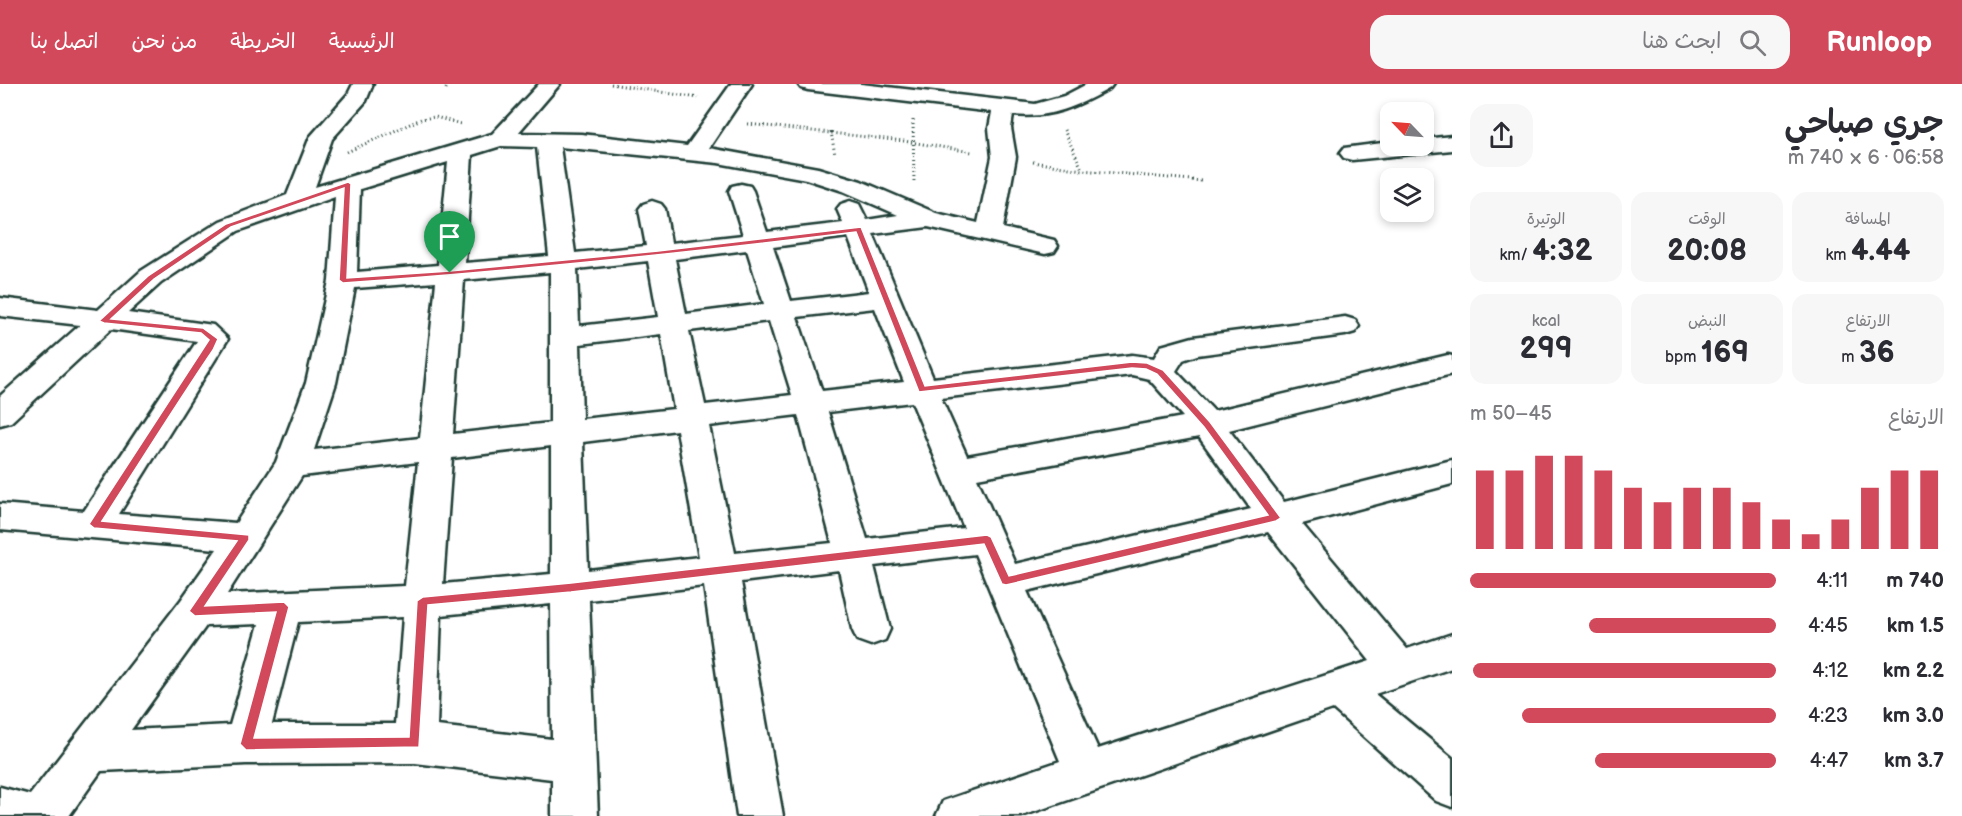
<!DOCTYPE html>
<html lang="ar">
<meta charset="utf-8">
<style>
body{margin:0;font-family:"Balsamiq Sans","Playpen Sans Arabic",sans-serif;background:#f7f7f7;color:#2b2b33;direction:rtl;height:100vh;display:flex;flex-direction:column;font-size:22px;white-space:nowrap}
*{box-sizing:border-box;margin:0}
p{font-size:20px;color:#7c7c81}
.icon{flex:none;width:33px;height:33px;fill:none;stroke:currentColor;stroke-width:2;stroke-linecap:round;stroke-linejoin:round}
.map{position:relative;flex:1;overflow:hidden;direction:ltr}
.sheet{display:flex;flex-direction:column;background:#fff;width:510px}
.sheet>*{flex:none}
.needle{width:39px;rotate:295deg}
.buttons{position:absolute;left:1380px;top:18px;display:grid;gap:12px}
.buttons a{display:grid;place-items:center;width:54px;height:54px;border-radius:12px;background:#fff;box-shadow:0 3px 9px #0003;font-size:30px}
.pin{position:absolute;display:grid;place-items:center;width:51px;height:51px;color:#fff;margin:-62px -26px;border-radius:50% 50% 50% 0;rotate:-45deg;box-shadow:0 0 6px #0007}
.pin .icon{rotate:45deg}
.round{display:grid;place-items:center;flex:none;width:63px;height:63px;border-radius:18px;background:#f7f7f7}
.head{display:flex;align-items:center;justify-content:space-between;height:102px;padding:0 18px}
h1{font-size:33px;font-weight:600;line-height:45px}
.metrics{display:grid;grid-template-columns:repeat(3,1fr);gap:9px;height:102px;padding:6px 18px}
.metrics div{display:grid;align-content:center;border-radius:15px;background:#f7f7f7;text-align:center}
.metrics b{font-size:30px;font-weight:600}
.metrics small{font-size:16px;font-weight:400}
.metrics p{font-size:16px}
.chart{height:168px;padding:12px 18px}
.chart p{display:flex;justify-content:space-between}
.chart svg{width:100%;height:108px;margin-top:6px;stroke:#d1495b;stroke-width:6}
ul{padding:0 18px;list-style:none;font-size:20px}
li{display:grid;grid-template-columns:96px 72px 1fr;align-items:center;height:45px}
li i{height:15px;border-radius:8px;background:#d1495b}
header{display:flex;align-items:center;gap:36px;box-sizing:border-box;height:84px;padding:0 30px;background:#d1495b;color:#fff}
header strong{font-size:28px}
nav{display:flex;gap:33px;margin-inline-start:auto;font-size:21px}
.search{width:420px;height:54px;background:#f7f7f7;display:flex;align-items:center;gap:15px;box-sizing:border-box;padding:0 21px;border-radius:18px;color:#7c7c81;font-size:22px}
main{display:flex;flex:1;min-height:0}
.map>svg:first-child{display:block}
</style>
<header>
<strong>Runloop</strong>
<div class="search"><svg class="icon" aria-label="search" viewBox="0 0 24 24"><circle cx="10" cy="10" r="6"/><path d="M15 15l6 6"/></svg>ابحث هنا</div>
<nav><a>الرئيسية</a><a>الخريطة</a><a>من نحن</a><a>اتصل بنا</a></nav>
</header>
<main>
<section class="sheet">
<div class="head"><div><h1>جري صباحي</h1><p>06:58 · 6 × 740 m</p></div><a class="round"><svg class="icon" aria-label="share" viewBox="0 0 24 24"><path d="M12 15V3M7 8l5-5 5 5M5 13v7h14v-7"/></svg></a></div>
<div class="metrics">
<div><p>المسافة</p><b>4.44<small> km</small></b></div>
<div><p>الوقت</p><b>20:08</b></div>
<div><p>الوتيرة</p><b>4:32<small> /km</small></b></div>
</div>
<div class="metrics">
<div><p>الارتفاع</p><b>36<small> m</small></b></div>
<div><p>النبض</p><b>169<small> bpm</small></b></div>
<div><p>kcal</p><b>299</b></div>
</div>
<div class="chart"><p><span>الارتفاع</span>45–50 m</p>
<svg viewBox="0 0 160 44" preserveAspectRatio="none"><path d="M5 44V12M15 44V12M25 44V6M35 44V6M45 44V12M55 44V19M65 44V25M75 44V19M85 44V19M95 44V25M105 44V32M115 44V38M125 44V32M135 44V19M145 44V12M155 44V12"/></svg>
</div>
<ul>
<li><b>740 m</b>4:11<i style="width:100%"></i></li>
<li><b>1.5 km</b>4:45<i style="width:61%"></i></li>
<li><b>2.2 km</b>4:12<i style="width:99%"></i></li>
<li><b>3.0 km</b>4:23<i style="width:83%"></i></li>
<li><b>3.7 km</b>4:47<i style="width:59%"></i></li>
</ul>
</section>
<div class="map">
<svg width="1452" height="732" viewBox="0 0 1452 732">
<rect width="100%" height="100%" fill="#fff"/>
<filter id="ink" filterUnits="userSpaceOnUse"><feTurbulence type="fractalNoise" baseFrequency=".0167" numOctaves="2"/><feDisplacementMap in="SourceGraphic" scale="12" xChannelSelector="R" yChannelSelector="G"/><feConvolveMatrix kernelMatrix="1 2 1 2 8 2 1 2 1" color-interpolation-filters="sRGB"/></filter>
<g filter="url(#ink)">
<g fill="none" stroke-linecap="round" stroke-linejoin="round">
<g stroke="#1f3d34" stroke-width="5">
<g id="street">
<path d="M 353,0 L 373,0 L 366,17 L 332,55 L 315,103 L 492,50 L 539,0 L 560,0 L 518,49 L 581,50 L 687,62 L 731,0 L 752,0 L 709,64 L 818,84 L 861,97 L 936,129 L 978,139 L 992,73 L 989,44 L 992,28 L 808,6 L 801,4 L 798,0 L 861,0 L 1035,20 L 1064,12 L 1087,0 L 1113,0 L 1110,4 C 1078,22 1051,35 1013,31 L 1011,44 L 1016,73 L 1003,144 L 1054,156 L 1058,162 L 1054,168 L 1045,170 L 928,143 L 873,150 L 933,294 L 1132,271 L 1154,274 L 1161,262 L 1193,253 L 1345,233 L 1355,236 L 1359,242 L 1355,248 L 1345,251 L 1197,271 L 1183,276 L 1176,287 L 1214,327 L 1448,271 L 1452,272 L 1452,290 L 1229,346 L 1284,418 L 1452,376 L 1452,400 L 1302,440 L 1407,565 L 1452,550 L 1452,584 L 1375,610 L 1452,674 L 1452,723 L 1436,717 L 1333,625 L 1022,732 L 936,732 L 943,717 L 1060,677 L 975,470 L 874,482 L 890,545 L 885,556 L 871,561 L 857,556 L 852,545 L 839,486 L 741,498 L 783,732 L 737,732 L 704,502 L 589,516 L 598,732 L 552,732 L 552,695 L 415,679 L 246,680 L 101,687 L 69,732 L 0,732 L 0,703 L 30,711 L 181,516 L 217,465 L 0,446 L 0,420 L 84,427 L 197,257 L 111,245 L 11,338 L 0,341 L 0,312 L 80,241 L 0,232 L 0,214 L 98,226 L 141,187 L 220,137 L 287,111 L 310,53 L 348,10 ZM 501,62 L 537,63 L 549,172 L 465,179 L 472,71 ZM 560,63 L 718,79 L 806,95 L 843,107 L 898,131 L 867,136 L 859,120 L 850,117 L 841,120 L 837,125 L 843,139 L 767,148 L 753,107 L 750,102 L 741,100 L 732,102 L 729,107 L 743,151 L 671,159 L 665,125 L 661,120 L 652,117 L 643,120 L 639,125 L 646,162 L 575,169 ZM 448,78 L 438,181 L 357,188 L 360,105 ZM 335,113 L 329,197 L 306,299 L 276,378 L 236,439 L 119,430 L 228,255 L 213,241 L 128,229 L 161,199 L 238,147 ZM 848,153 L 869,208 L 791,217 L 773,163 ZM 747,166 L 764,220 L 686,230 L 675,175 ZM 648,177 L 658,233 L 579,242 L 577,185 ZM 550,188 L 550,339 L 453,350 L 464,196 ZM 436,198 L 420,354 L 314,366 L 336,299 L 355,204 ZM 875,224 L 904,298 L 822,307 L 797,233 ZM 769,237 L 792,311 L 705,321 L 689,247 ZM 661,250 L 674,325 L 582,335 L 580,260 ZM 1132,291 L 1149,295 L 1183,333 L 967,372 L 941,314 ZM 912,318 L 964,444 L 867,455 L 828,328 ZM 798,331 L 832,459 L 735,469 L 709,342 ZM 677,346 L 699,473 L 588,486 L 583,358 ZM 1199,353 L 1251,425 L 1015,480 L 977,394 ZM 551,362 L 551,490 L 443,500 L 452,374 ZM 418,378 L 405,502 L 227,510 L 302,392 ZM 1268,448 L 1370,577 L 1098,665 L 1027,507 ZM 551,520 L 552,655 L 437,642 L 441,531 ZM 403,533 L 395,640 L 272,640 L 298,538 ZM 259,540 L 230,641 L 131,646 L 206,542 Z"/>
<polygon points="1452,52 1452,66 1352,76 1344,74 1340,69 1344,64 1390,58 1390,62 1424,62 1424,55"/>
</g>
</g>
<g stroke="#1f3d34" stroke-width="3" stroke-dasharray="1 3" stroke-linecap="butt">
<polyline points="611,0 698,14"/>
<polyline points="446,5 448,0"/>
<polyline points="913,36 914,100"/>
<polyline points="748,40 904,57 972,68"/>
<polyline points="1064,46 1082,85"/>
<polyline points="831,48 835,71"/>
<polyline points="347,68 421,35 435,33 461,40"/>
<polyline points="1033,78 1082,86 1202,97"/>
</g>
<use href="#street" fill="#fff" fill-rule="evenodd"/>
</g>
</g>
<path fill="#d1495b" stroke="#fff" stroke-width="1.5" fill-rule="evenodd" d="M 348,98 L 351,100 L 347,194 L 450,187 L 658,167 L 861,143 L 925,302 L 1132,278 L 1147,279 L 1163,286 L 1210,338 L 1281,434 L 1276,437 L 1006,501 L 1002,500 L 984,460 L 571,508 L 428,521 L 419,663 L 246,666 L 240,660 L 276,528 L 195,532 L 189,527 L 237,457 L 94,444 L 89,440 L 209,256 L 201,249 L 104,239 L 99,237 L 148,192 L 226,140 ZM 344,104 L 339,196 L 343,199 C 515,187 685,169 856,148 L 919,308 L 1132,284 L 1146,285 L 1157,290 L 1204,343 L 1268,431 L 1009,492 L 991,453 L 987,451 L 571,499 L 423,513 L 417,517 L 409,653 L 254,654 L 289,523 L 284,518 L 205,522 L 249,456 L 249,451 L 102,437 C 139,380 175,322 213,266 L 218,255 L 203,244 L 111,235 L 154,195 L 231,143 Z"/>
</svg>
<div class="buttons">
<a><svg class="needle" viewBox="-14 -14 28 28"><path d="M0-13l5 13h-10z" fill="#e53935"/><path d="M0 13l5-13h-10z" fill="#7c7c81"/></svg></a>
<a><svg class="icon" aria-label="layers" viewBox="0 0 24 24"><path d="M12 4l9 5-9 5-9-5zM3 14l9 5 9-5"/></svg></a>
</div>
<div class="pin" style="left:450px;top:189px;background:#1e9e55"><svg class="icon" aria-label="arrive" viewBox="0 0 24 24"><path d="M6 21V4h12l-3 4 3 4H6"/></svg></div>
</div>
</main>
